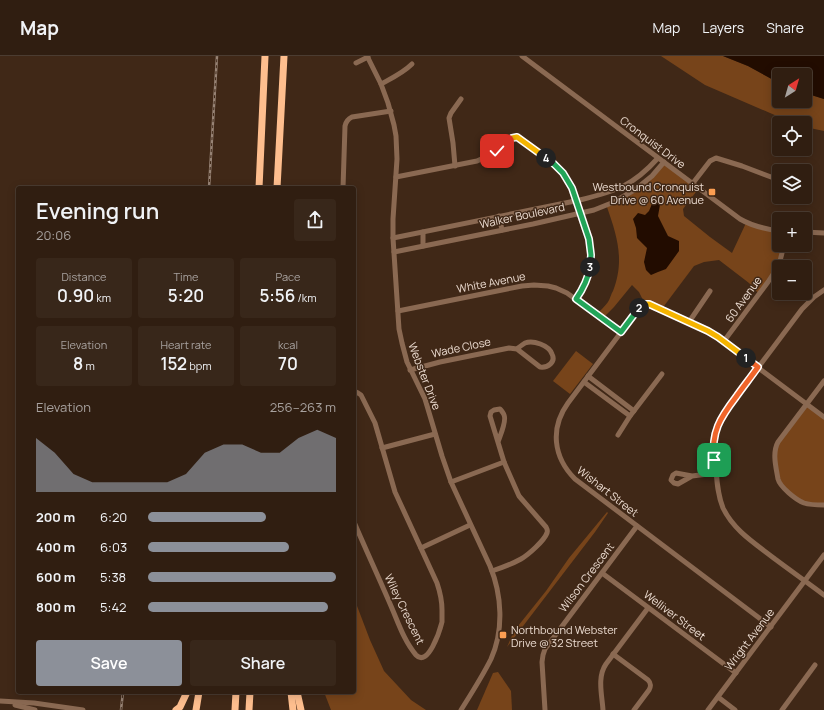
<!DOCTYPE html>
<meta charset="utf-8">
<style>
body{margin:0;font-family:Manrope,sans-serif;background:#38271a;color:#f1f3f6;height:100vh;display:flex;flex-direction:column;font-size:15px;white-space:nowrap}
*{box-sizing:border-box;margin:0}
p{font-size:13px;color:#a8a29f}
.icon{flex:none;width:22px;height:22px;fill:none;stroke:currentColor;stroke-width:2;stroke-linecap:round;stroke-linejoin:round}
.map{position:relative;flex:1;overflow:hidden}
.sheet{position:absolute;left:16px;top:130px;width:340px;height:508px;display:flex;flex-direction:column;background:#301e11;border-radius:4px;box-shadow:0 2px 10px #0003,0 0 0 1px #4b3c31}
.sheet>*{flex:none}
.needle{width:26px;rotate:37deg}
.buttons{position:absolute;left:772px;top:12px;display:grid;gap:8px}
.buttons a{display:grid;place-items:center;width:40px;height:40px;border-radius:4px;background:#301e11;box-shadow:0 2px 10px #0003,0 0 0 1px #4b3c31;font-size:20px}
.pin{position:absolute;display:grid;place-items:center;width:34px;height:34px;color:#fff;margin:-17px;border-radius:8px;box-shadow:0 2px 6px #0006}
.km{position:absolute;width:20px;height:20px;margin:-10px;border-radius:50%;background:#222;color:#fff;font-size:11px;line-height:20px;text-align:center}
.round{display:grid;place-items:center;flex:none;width:42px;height:42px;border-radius:4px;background:#38271a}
.summary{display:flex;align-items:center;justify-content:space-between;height:68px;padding:0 20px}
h1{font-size:22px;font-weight:600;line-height:30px}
.figures{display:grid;grid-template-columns:repeat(3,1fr);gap:6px;height:68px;padding:4px 20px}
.figures div{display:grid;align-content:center;border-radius:4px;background:#38271a;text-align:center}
.figures b{font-size:17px;font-weight:600}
.figures small{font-size:11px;font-weight:400}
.figures p{font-size:11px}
.chart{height:112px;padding:8px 20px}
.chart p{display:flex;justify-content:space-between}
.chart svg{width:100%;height:72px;margin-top:4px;fill:#8c9099;opacity:.7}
.action{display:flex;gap:8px;margin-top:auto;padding:8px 20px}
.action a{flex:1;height:46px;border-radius:4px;background:#8c9099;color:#fff;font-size:16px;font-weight:600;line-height:46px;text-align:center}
.action a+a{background:#38271a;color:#f1f3f6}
ul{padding:0 20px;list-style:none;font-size:13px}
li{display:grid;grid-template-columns:64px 48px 1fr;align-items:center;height:30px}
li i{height:10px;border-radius:5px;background:#8c9099}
header{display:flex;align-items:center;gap:24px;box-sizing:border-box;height:56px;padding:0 20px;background:#301e11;border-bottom:1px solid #4b3c31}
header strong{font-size:19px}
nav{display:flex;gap:22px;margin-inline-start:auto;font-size:14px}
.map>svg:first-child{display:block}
</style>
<header>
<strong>Map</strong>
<nav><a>Map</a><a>Layers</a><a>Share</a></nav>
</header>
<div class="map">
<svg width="824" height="654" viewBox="0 0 824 654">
<rect width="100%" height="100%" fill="#402817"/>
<g fill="#77441a">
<polygon points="661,0 723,0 748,10 779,27 779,45 805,45 805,37 824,43 824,75 805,71 805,67 793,67 705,29"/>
<path d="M 664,106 L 699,132 L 683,153 L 684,160 L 710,181 L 732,197 L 746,167 L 779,175 L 779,189 L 784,189 L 779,209 L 759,238 L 749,227 L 719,204 L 704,206 L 694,210 L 661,254 L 645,248 L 639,236 L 632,229 L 614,251 L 603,262 L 597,258 C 601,254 605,250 608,246 C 610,243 611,238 613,235 C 625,204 617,180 607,151 C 620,145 635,138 645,128 C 652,121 658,113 664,106 Z"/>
<polygon points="576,295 593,308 570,338 553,325"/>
<polygon points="807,348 824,361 824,449 803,446 784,433 778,423 775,393"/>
<polygon points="607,456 608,457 595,476 507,591 514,575 546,535 569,502"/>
<polygon points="354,542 370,584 384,615 411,644 426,654 331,654 324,636 354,636"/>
<polygon points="498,616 511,635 512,654 477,654 493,617"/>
</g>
<g fill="#220c00">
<polygon points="723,0 824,0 824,43 805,37 805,19 779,19 779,27 748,10"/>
<polygon points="654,143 661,143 658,160 668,180 679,185 679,195 666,213 658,216 651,219 646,214 644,206 647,192 637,182 636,172 633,163 638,157 645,159 649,155"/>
</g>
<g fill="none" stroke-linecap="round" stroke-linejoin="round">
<g stroke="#8a6952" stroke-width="5">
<path d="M 367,0 L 381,28 L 388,47 L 394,69 L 396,80 L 397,103 L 393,163 L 393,182 L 399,273 L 402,287 L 407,306 L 425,343 L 442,400 L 451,426 L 490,510 C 502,539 504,574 491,603 C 482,621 471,638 461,654"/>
<path d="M 522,0 L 740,163 C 752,170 765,173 779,175"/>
<polyline points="356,7 368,1"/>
<path d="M 381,28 C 392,22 403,17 412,8"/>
<polyline points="455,110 453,87 449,62 451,57 461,43"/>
<path d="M 396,121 L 477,105 L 494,97 L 512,82 L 515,81 L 520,82 C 535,93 551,103 563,117 C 571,127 575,141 579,153 C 591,186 598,212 576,243"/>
<polyline points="693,127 710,105 716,102 742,110 779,124"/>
<path d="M 343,132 L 345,70 C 346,65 348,63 352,61 L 391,55"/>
<polyline points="499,160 502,174"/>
<polyline points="423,176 423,190"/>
<polyline points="805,176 824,177"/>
<path d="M 393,182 L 580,144 C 616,135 633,130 658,102"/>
<polyline points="394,196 533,168 594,154 614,146 636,133 652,120 664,106"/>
<path d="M 824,234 L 814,241 L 802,253 L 727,353 C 713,373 712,390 716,414 C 717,427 718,440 723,452 C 734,475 756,488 775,503 C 791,515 808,527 824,539"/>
<polyline points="398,255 522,230 534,229 548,230 556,232 567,237 621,276"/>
<polyline points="689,266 710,235"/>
<polyline points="724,285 768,226 779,209 784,189"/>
<path d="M 410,314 L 440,306 L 509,292 L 517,293 L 540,311 C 548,312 556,306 552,298 C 549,289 533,284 525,287 C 522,289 519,291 517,293"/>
<polyline points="588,320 634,355"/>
<path d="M 824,325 L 778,386 C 772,397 776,411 778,423 C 780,431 796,444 804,447 C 810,449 818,449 824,449"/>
<polyline points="584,326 630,360"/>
<path d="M 354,335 L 358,337 L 361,339 L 375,367 L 395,436 L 437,527 C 440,536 442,545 442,554 C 442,558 442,562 442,566 C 440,574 428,612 416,599 C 404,585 398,566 391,550 C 379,522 366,494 354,466"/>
<polyline points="618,379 630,360 662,318"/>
<polyline points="382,392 435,378"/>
<polyline points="692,420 678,428 674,427 671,424 673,419 676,417 692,420 716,417"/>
<polyline points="451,426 504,406"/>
<polyline points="421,492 470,469"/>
<path d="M 492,515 C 501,512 512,508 521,503 C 528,499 544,485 547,477 C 548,474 547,473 546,471 L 519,440 L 515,431 L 504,406 L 490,360 L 491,356 L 494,354 L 500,353 C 501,354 504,358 504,359 C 507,365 500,380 498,386"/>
<polyline points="602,517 736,617"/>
<path d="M 771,571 L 575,423 C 553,401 550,372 568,347 L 640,251 L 645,248 L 669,257 L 702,271 L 713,278 L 824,361"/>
<path d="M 613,598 L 648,624 C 651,627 651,631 649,634 L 634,654"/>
<polyline points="718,641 735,654"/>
<polyline points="0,645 34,647 83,654"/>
<polyline points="15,649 35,654"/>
<polyline points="545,654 542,606 543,599 545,593 637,470"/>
<path d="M 603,654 C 602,639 597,621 606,608 L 648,552"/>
<polyline points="708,654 824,499"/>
<polyline points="782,654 815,609"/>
</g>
<g stroke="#febe8e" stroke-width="7">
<polyline points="259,132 265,0"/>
<polyline points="277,132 284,0"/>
<polyline points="291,636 293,654"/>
<polyline points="297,636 301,654"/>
<polyline points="176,654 180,651 187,636"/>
<polyline points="196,654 199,636"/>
<polyline points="235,654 236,636"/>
<polyline points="249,654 250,636"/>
</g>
<g stroke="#978375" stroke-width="2.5">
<g id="rail">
<polyline points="209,132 217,0"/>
<polyline points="121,654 123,636"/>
</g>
</g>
<use href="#rail" stroke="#402817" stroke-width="1" stroke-dasharray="3" stroke-linecap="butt"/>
</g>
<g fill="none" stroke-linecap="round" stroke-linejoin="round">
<g stroke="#fff" stroke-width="8">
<path id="split-1" d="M 714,404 C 711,376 720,362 736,341 C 743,331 751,321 758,311 L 746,302"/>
</g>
<g stroke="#fff" stroke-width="8">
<polyline id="split-2" points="639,252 643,248 649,248 708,275 718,281 746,302"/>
</g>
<g stroke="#fff" stroke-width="8">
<path id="split-3" d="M 590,211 C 588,223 583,233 576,243 L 621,276 L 639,252"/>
</g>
<g stroke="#fff" stroke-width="8">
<polyline id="split-4" points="546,102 554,108 563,117 572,132 589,183 591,199 590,211"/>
</g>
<g stroke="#fff" stroke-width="8">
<polyline id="split-5" points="497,95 512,82 517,81 546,102"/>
</g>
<use href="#split-1" stroke="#f0652b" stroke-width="5"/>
<use href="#split-2" stroke="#f5b400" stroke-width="5"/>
<use href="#split-3" stroke="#22a559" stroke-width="5"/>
<use href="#split-4" stroke="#22a559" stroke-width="5"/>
<use href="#split-5" stroke="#f5b400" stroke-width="5"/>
</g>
<g fill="#fc9e52" stroke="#402817" stroke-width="1.5">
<rect x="708" y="132" width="8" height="8" rx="2"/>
<rect x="499" y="575" width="8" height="8" rx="2"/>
</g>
<g text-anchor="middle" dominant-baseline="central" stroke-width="3" stroke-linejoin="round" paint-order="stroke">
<g font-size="11" fill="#ecdcd1" stroke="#402817">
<text transform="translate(653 86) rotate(37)">Cronquist Drive</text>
<text transform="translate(522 159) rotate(-12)">Walker Boulevard</text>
<text transform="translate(491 226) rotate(-11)">White Avenue</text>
<text transform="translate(743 243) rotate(-54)">60 Avenue</text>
<text transform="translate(461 291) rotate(-12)">Wade Close</text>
<text transform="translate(425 320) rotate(69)">Webster Drive</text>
<text transform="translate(608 435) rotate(38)">Wishart Street</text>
<text transform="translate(586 521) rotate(-53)">Wilson Crescent</text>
<text transform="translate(405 553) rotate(64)">Wiley Crescent</text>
<text transform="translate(675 559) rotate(37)">Welliver Street</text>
<text transform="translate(749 583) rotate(-53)">Wright Avenue</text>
</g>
<g font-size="11" fill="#ecdcd1" stroke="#402817" text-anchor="end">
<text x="704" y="130">Westbound Cronquist<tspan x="704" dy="13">Drive @ 60 Avenue</tspan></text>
<text x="511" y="573" text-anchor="start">Northbound Webster<tspan x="511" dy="13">Drive @ 32 Street</tspan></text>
</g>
</g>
</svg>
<div class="buttons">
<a><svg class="needle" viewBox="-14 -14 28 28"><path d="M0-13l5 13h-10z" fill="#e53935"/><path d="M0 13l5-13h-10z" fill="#a8a29f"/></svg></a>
<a><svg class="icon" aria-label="locate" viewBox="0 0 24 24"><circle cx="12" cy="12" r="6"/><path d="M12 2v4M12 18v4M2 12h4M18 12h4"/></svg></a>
<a><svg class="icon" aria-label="layers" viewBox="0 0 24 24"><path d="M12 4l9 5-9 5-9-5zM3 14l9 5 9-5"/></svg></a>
<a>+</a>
<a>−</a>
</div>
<div class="pin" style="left:714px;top:404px;background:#1e9e55"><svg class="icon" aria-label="arrive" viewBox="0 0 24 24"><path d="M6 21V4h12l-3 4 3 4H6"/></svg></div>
<div class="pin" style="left:497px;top:95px;background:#d93025"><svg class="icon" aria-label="check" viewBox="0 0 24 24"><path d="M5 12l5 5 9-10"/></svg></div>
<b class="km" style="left:746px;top:302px">1</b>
<b class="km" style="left:639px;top:252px">2</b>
<b class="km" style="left:590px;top:211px">3</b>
<b class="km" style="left:546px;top:102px">4</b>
<section class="sheet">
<div class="summary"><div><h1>Evening run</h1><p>20:06</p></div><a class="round"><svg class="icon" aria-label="share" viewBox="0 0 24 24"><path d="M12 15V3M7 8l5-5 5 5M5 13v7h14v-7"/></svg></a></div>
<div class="figures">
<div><p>Distance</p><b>0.90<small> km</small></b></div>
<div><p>Time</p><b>5:20</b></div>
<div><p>Pace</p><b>5:56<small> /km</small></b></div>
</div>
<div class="figures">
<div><p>Elevation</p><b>8<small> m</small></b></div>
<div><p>Heart rate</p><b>152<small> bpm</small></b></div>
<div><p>kcal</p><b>70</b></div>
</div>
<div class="chart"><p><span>Elevation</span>256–263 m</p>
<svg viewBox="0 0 160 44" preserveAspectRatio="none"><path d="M0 44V11L10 20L20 33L30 38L40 38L50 38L60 38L70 38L80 33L90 20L100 15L110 15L120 20L130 20L140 11L150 6L160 11V44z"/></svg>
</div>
<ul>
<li><b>200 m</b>6:20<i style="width:63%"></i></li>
<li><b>400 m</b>6:03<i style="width:75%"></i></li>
<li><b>600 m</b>5:38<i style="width:100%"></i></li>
<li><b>800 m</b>5:42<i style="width:96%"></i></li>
</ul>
<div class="action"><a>Save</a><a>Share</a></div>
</section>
</div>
